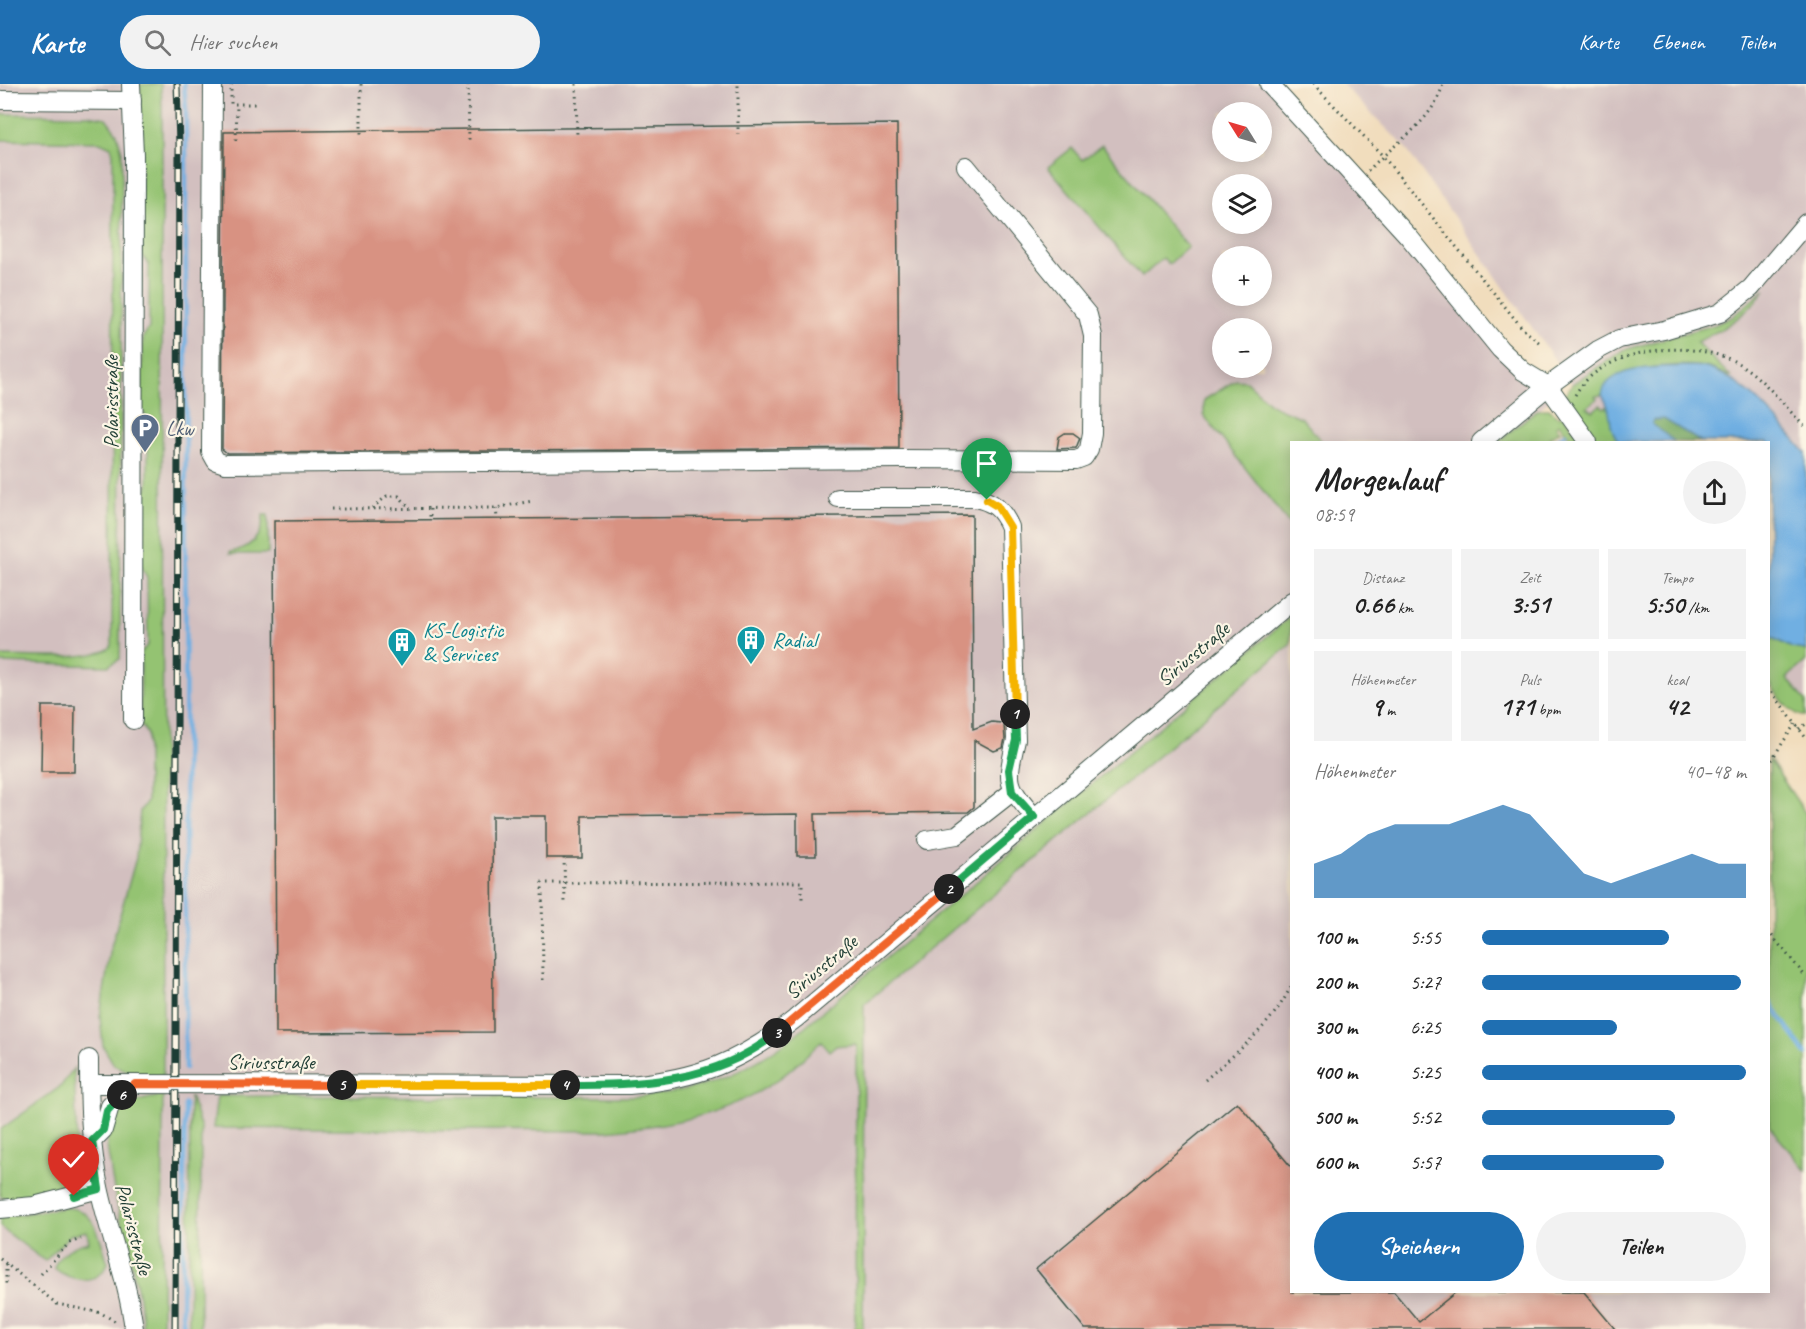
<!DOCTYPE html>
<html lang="de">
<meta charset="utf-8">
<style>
body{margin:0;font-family:Caveat,sans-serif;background:#f2f2f2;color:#222;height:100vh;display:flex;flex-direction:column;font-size:22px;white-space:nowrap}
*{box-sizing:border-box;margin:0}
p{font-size:20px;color:#767676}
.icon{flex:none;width:33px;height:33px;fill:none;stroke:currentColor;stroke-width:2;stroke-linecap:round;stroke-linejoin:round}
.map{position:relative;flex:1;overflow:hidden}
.drawer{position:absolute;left:1290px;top:357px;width:480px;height:852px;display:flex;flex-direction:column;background:#fff;border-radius:0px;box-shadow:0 3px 15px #0003}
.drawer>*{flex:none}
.needle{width:39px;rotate:307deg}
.tools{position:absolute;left:1212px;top:18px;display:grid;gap:12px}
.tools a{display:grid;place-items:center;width:60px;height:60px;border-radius:50%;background:#fff;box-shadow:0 3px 15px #0003;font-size:30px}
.pin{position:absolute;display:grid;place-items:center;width:51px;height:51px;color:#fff;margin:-62px -26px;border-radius:50% 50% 50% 0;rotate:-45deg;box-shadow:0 0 6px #0007}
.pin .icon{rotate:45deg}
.km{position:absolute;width:30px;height:30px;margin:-15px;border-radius:50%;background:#222;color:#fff;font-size:16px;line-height:30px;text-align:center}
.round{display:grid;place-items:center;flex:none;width:63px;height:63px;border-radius:32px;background:#f2f2f2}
.summary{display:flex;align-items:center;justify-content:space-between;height:102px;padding:0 24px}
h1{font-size:33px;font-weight:700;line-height:45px}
.metrics{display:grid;grid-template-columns:repeat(3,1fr);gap:9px;height:102px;padding:6px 24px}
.metrics div{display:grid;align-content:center;border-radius:0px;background:#f2f2f2;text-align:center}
.metrics b{font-size:26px;font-weight:700}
.metrics small{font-size:16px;font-weight:400}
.metrics p{font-size:16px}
.chart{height:168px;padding:12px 24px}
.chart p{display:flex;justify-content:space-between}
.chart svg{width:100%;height:108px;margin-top:6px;fill:#1f6fb2;opacity:.7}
.cta{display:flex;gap:12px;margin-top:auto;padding:12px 24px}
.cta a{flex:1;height:69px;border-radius:36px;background:#1f6fb2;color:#fff;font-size:24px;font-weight:700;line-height:69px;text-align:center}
.cta a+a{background:#f2f2f2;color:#222}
ul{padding:0 24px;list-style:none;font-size:20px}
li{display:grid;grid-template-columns:96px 72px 1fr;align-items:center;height:45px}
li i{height:15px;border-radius:8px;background:#1f6fb2}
header{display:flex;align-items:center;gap:36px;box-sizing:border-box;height:84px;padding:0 30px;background:#1f6fb2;color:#fff}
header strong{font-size:28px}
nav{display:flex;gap:33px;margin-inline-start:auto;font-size:21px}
.search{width:420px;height:54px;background:#f2f2f2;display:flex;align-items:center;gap:15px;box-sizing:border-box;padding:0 21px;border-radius:33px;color:#767676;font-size:22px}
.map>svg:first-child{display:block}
</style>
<header>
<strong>Karte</strong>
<div class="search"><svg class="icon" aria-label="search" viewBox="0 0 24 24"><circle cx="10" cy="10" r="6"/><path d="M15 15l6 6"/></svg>Hier suchen</div>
<nav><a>Karte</a><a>Ebenen</a><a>Teilen</a></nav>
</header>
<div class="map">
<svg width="1806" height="1245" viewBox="0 0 1806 1245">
<rect width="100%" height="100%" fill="#fcf5e5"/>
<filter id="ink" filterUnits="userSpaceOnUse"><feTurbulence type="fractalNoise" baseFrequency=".0167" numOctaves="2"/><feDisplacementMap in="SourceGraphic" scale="12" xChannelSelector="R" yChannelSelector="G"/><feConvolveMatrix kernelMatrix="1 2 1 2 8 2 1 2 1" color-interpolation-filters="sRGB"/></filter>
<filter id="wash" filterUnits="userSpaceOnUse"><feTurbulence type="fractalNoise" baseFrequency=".008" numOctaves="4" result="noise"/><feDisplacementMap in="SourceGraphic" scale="24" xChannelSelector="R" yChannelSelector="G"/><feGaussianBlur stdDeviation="1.35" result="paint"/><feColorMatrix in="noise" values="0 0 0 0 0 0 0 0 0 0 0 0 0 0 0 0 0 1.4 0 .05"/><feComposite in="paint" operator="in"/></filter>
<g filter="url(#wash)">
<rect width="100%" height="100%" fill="#f1ddbd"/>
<g fill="#d2bfbf" fill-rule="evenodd">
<path d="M 0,0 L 1277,0 L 1550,316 L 1498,358 L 1292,358 L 1292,1208 L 1768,1208 L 1769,1042 L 1806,1087 L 1806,1245 L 0,1245 ZM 1222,28 L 1262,28 L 1262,68 L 1222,68 ZM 1222,100 L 1262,100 L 1262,140 L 1222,140 ZM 1222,172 L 1262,172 L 1262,212 L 1222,212 ZM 1222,244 L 1262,244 L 1262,284 L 1222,284 Z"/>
<polygon points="1342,0 1806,0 1806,633 1769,580 1768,358 1613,358 1404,62"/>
</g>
<g fill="#94c372" stroke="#5a8053" stroke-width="1.5">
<polygon points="140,0 161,0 162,24 163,992 139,992 114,981 103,962 100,933 111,863 136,774 140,727 147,717 147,650 140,639 141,569 148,560 147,493 141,483 142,414 148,402 148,335 141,326 143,253 149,244 149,181 142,171"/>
<path d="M 0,30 L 88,31 L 106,34 L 117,49 L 122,68 L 120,575 L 108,582 L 0,579 L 0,572 C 21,572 103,578 112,561 L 113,69 L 111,63 L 100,58 L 0,56 Z"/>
<polygon points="1102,61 1188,163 1169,180 1163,174 1142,193 1048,83 1072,64 1082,76"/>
<path d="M 1765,205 C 1749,230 1723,246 1696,258 L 1731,293 C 1724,290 1717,286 1709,284 C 1686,277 1607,282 1602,311 L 1595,312 L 1597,315 L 1587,323 L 1593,327 L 1600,321 L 1604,324 L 1610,321 L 1619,358 L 1594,358 L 1565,310 L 1572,300 L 1624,266 L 1714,241 L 1732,233 Z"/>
<polygon points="1236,296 1246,297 1272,321 1302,334 1322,358 1292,358 1291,442 1204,332 1204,316"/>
<polygon points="1542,325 1549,325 1559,333 1563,331 1584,358 1569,358 1571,355 1559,340 1556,342 1560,347 1549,354 1552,358 1498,358 1535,327"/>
<path d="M 263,431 L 268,431 L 268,470 L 230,470 L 230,468 C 250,465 264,451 263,431 Z"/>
<path d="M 1291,532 L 1291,560 L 864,920 L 863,1245 L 855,1245 L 856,960 L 835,962 L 829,967 L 821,957 C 808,970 794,984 780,994 C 728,1032 666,1042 604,1047 L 213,1044 L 217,1012 L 630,1013 C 694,1009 739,994 790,955 Z"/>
<path d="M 1768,552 L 1792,564 L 1806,566 L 1806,577 L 1787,594 L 1806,617 L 1806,632 C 1794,634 1770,606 1769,594 C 1766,581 1769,565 1768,552 Z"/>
<polygon points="1769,675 1806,730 1806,1087 1769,1042"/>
<path d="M 74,984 L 78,1091 C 66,1110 20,1122 0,1112 L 0,1046 L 61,1002 Z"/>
<path d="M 163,1012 L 162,1245 L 143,1245 C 139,1191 118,1140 111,1087 C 110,1076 105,1061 107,1050 C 112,1021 139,1015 163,1012 Z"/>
<polygon points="190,1012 201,1044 200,1245 189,1245"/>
<path d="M 65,1124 C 96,1122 100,1156 108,1179 C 97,1203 70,1197 54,1184 C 58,1169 74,1161 89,1158 L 87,1147 L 70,1151 L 45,1177 L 0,1143 L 0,1133 Z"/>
</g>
<polygon fill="#77a964" stroke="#4b734c" stroke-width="1.5" points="1664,335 1701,358 1675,358 1652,340 1653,336"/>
<path fill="#6fafe2" stroke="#47768b" stroke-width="1.5" d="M 1694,282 C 1736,284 1780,339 1806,369 L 1806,566 L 1792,564 L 1769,552 L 1768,358 L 1701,358 L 1664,335 L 1653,336 L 1652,340 L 1675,358 L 1619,358 C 1605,340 1615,331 1602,311 C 1606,279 1671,283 1694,282 Z"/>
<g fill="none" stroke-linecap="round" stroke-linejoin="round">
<g stroke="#6fafe2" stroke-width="4.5">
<polyline points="184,0 186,26 185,984"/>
<polyline points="1554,358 1565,350"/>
<polyline points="1768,916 1806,970"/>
<polyline points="184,1245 182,1226 185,1020"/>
</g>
</g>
<g id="blocks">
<g fill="#d89282">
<polygon points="897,40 899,364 227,369 222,365 224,48"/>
<polygon points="1065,349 1073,349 1080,354 1076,364 1057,365 1059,353"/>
<polygon points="972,431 973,645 992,638 1001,639 1004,641 1005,655 1003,664 994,667 974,656 974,723 968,728 815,730 816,772 797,772 797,730 582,732 582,774 546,774 546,732 492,732 493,948 276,949 274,437"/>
<polygon points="42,622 75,622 74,688 41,688"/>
<polygon points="1237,1018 1292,1084 1292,1208 1394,1208 1419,1238 1456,1208 1584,1208 1615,1245 1085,1245 1036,1185"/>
</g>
</g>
</g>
<g filter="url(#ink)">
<use href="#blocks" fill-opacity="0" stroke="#3e5549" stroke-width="1.5"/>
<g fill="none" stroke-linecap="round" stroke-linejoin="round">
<g stroke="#3e5549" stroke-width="20">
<g id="minor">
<polyline points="131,0 134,71 133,636"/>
<polyline points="213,0 211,368 216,377 225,380 901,375 1076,376 1084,373 1089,365 1092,349 1093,252 1088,231 966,82"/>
<polyline points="1269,0 1409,153 1500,265 1523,287 1548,302 1588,358"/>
<polyline points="0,16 132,17"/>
<polyline points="1481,358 1548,302 1598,266 1619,255 1664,246 1720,229 1751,204 1806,139"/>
<path d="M 838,414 L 974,414 C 993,417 1002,425 1010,443 L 1016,656 C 1006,699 1006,700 1034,733"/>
<polyline points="927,756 957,751 1012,708"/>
<path d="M 89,975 C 89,1018 90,1061 99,1103 C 109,1151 128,1196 134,1245"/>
<path d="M 89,1000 L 629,1001 C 697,995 741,978 795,935 L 1292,517"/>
<polyline points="92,1057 103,1046 110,1022 135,1000"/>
<polyline points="0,1125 34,1122 99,1105"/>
</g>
</g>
<g stroke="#3e5549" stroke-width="3" stroke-dasharray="1.5 4.5" stroke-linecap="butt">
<polyline points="231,0 231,20 256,20"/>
<polyline points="361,0 361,54"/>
<polyline points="468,0 469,56"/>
<polyline points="576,0 577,54"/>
<polyline points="1313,0 1382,71 1523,245 1540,259"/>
<polyline points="738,51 738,0"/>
<polyline points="236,56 237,20"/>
<path d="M 1368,87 C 1394,58 1432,40 1443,0"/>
<path d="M 1575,311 C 1604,260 1703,252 1747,285 C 1769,301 1787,325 1806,344"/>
<polyline points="372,424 387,412 399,412 410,424"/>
<polyline points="496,424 497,434"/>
<polyline points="331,425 496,424 532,417"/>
<polyline points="430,425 430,436"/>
<polyline points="1768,603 1806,654"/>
<polyline points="1799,645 1806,640"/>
<polyline points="1768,681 1795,640"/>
<polyline points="564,774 565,820"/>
<polyline points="1768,847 1806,893"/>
<polyline points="543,896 542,799 802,798 802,817"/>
<path d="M 1205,996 C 1237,968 1274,940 1292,900"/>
<polyline points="0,1175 57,1220 101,1229 118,1239"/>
<polyline points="6,1180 6,1201"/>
<polyline points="41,1190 69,1159 81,1155"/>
</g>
<use href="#minor" stroke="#fff" stroke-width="18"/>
<g stroke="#1f3d34" stroke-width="7">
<polyline id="rail" points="175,1245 179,60 177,0"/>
</g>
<use href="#rail" stroke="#fcf5e5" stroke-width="4.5" stroke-dasharray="14" stroke-linecap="butt"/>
</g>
</g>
<g fill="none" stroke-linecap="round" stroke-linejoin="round" filter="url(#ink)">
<g stroke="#fff" stroke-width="12">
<polyline id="split-1" points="987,416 997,422 1010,443 1015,630"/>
</g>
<g stroke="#fff" stroke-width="12">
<polyline id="split-2" points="949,805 1034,733 1012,708 1009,686 1016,656 1015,630"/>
</g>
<g stroke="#fff" stroke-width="12">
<polyline id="split-3" points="777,949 949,805"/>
</g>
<g stroke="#fff" stroke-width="12">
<path id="split-4" d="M 565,1001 C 642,1001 715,999 777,949"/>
</g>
<g stroke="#fff" stroke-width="12">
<polyline id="split-5" points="342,1001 565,1001"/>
</g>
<g stroke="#fff" stroke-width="12">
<polyline id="split-6" points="122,1011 135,1000 342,1001"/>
</g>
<g stroke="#fff" stroke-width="12">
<polyline id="split-7" points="74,1112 99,1105 92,1057 103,1046 107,1027 122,1011"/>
</g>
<use href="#split-1" stroke="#f5b400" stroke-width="8"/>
<use href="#split-2" stroke="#22a559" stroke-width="8"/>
<use href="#split-3" stroke="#f0652b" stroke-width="8"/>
<use href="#split-4" stroke="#22a559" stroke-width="8"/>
<use href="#split-5" stroke="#f5b400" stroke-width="8"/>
<use href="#split-6" stroke="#f0652b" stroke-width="8"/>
<use href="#split-7" stroke="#22a559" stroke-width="8"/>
</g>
<defs>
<g id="parking-pin" transform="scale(1.5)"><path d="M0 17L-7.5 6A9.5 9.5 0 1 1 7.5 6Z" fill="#5c6f8a" stroke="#fcf5e5"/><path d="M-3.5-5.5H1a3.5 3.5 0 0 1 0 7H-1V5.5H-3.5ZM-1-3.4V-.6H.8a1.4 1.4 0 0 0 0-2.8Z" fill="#fff"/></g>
<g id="building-pin" transform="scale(1.5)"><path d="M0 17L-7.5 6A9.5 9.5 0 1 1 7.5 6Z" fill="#0f9aa8" stroke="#fcf5e5"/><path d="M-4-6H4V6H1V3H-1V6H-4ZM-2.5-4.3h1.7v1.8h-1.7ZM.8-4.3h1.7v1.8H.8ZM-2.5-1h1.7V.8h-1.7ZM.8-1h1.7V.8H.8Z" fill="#fff"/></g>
</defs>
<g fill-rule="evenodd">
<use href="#parking-pin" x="145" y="344"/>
<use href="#building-pin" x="751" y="556"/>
<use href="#building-pin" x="402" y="558"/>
</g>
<g text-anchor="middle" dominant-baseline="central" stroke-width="4.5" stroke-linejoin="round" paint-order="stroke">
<g font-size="21" fill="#1f3d34" stroke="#fcf5e5">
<text transform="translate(111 318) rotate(-90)">Polarisstraße</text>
<text transform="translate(1193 570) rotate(-40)">Siriusstraße</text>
<text transform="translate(821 883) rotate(-40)">Siriusstraße</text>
<text x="271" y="978">Siriusstraße</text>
<text transform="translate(134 1145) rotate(75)">Polarisstraße</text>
</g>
<g font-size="21" fill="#4e5e75" stroke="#fcf5e5" text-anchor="start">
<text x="166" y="344">Lkw</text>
</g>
<g font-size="21" fill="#0d838f" stroke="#fcf5e5" text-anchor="start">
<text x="423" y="546">KS-Logistic<tspan x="423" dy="24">&amp; Services</tspan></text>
<text x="772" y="556">Radial</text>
</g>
</g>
</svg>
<div class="tools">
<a><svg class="needle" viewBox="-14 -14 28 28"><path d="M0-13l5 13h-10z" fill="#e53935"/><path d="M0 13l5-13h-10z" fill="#767676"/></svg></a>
<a><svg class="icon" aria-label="layers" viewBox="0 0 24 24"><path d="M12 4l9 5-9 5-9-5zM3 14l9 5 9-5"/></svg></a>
<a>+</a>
<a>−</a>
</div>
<div class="pin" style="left:987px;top:416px;background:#1e9e55"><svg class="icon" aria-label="arrive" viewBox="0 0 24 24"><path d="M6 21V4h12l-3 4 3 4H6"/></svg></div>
<div class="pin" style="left:74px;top:1112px;background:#d93025"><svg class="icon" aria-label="check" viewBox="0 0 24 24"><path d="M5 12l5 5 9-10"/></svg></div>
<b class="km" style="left:1015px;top:630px">1</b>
<b class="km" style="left:949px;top:805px">2</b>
<b class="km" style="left:777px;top:949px">3</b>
<b class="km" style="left:565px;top:1001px">4</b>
<b class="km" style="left:342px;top:1001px">5</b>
<b class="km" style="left:122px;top:1011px">6</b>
<section class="drawer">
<div class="summary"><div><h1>Morgenlauf</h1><p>08:59</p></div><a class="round"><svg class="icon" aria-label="share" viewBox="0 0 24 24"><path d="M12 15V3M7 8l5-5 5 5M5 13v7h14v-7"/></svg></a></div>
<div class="metrics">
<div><p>Distanz</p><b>0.66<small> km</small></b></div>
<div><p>Zeit</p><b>3:51</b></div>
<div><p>Tempo</p><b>5:50<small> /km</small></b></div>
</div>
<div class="metrics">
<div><p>Höhenmeter</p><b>9<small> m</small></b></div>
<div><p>Puls</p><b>171<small> bpm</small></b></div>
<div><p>kcal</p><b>42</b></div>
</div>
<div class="chart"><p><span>Höhenmeter</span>40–48 m</p>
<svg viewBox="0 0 160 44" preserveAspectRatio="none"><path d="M0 44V30L10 26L20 18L30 14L40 14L50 14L60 10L70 6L80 10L90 22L100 34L110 38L120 34L130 30L140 26L150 30L160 30V44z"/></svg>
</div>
<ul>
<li><b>100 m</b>5:55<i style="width:71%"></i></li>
<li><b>200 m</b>5:27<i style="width:98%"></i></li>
<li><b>300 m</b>6:25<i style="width:51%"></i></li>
<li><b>400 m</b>5:25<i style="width:100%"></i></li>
<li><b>500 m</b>5:52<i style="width:73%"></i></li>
<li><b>600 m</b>5:57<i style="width:69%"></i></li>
</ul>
<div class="cta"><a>Speichern</a><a>Teilen</a></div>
</section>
</div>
